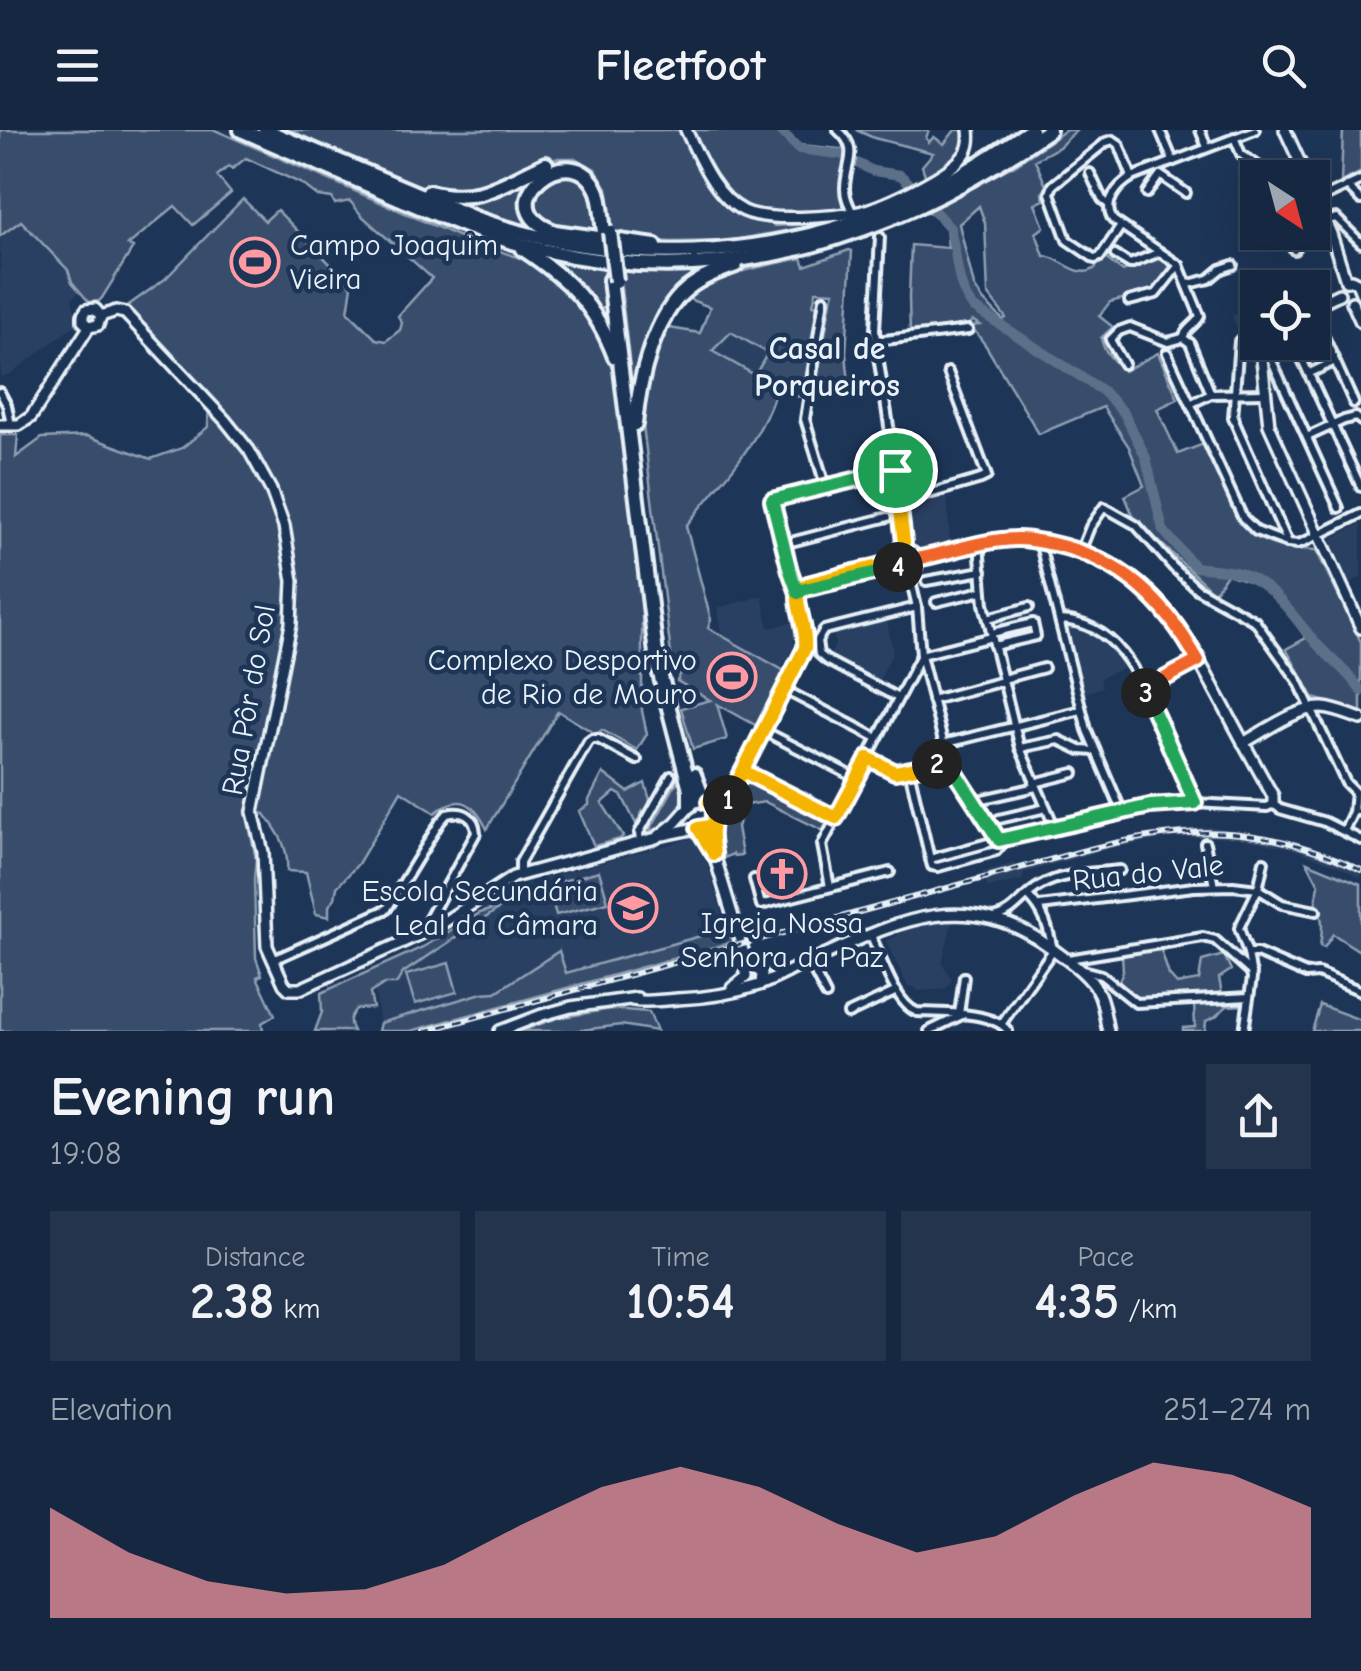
<!DOCTYPE html>
<meta charset="utf-8">
<style>
body{margin:0;font-family:"Comic Neue",sans-serif;background:#23344c;color:#f1f3f6;height:100vh;display:flex;flex-direction:column;font-size:38px;white-space:nowrap}
*{box-sizing:border-box;margin:0}
p{font-size:32px;color:#9ea6b1}
.icon{flex:none;width:55px;height:55px;fill:none;stroke:currentColor;stroke-width:2;stroke-linecap:round;stroke-linejoin:round}
.map{position:relative;height:901px;overflow:hidden}
.side{display:flex;flex-direction:column;background:#162841;flex:1}
.side>*{flex:none}
.needle{width:65px;rotate:144deg}
.controls{position:absolute;left:1240px;top:30px;display:grid;gap:20px}
.controls a{display:grid;place-items:center;width:90px;height:90px;border-radius:0px;background:#162841;box-shadow:0 10px 40px #0002,0 0 0 2px #35445a;font-size:50px}
.pin{position:absolute;display:grid;place-items:center;width:85px;height:85px;color:#fff;margin:-42px;border:5px solid #fff;border-radius:50%;box-shadow:0 2px 10px #0007}
.km{position:absolute;width:50px;height:50px;margin:-25px;border-radius:50%;background:#222;color:#fff;font-size:28px;line-height:50px;text-align:center}
.round{display:grid;place-items:center;flex:none;width:105px;height:105px;border-radius:0px;background:#23344c}
.headline{display:flex;align-items:center;justify-content:space-between;height:170px;padding:0 50px}
h1{font-size:55px;font-weight:800;line-height:75px}
.stats{display:grid;grid-template-columns:repeat(3,1fr);gap:15px;height:170px;padding:10px 50px}
.stats div{display:grid;align-content:center;border-radius:0px;background:#23344c;text-align:center}
.stats b{font-size:50px;font-weight:800}
.stats small{font-size:28px;font-weight:400}
.stats p{font-size:28px}
.chart{height:280px;padding:20px 50px}
.chart p{display:flex;justify-content:space-between}
.chart svg{width:100%;height:180px;margin-top:10px;fill:#ff9aa2;opacity:.7}
header{display:flex;justify-content:space-between;align-items:center;height:130px;padding:0 50px;background:#162841;font-size:45px;font-weight:800}
.map>svg:first-child{display:block}
</style>
<header><svg class="icon" aria-label="menu" viewBox="0 0 24 24"><path d="M4 6h16M4 12h16M4 18h16"/></svg>Fleetfoot<svg class="icon" aria-label="search" viewBox="0 0 24 24"><circle cx="10" cy="10" r="6"/><path d="M15 15l6 6"/></svg></header>
<div class="map">
<svg width="1361" height="901" viewBox="0 0 1361 901">
<rect width="100%" height="100%" fill="#1d3557"/>
<filter id="ink" filterUnits="userSpaceOnUse"><feTurbulence type="fractalNoise" baseFrequency=".01" numOctaves="2"/><feDisplacementMap in="SourceGraphic" scale="20" xChannelSelector="R" yChannelSelector="G"/><feConvolveMatrix kernelMatrix="1 2 1 2 8 2 1 2 1" color-interpolation-filters="sRGB"/></filter>
<g filter="url(#ink)">
<g fill="#2a4162">
<polygon points="21,92 68,140 72,152 79,161 72,169 78,193 12,243 1,247 0,107"/>
<polygon points="1257,177 1258,212 1265,213 1255,238 1232,186"/>
<polygon points="731,202 766,223 754,246 711,221"/>
<polygon points="947,363 950,415 926,420 919,419 914,412 908,375"/>
<polygon points="1361,394 1361,447 1350,453 1332,413 1332,408"/>
<polygon points="762,466 769,498 793,492 795,506 793,518 781,539 731,515 722,501 717,478"/>
<polygon points="887,491 893,522 879,550 830,525 835,515 834,504"/>
<polygon points="1063,494 1080,496 1092,502 1111,516 1128,536 1100,548 1102,557 1081,565"/>
<polygon points="1211,697 1269,705 1320,719 1361,738 1361,748 1336,735 1290,718 1237,708 1211,707 1172,708 1112,718 1024,743 1022,750 988,758 982,742 1015,733 1017,737 1115,710 1161,701"/>
<polygon points="693,708 708,736 726,799 565,843 559,822 496,862 482,863 380,893 372,844 446,808 510,759 528,753 534,760 541,757 539,750"/>
<polygon points="933,793 952,793 942,833 952,850 946,859 919,861 914,857 908,857 886,811 906,801"/>
</g>
<g fill="#374d6c" stroke="#909fb2" stroke-width="2.5" fill-rule="evenodd">
<path d="M 0,0 L 215,0 L 460,107 L 531,132 L 546,142 L 582,180 L 601,209 L 612,238 L 620,267 L 642,469 L 642,581 L 647,604 L 637,620 L 602,600 L 596,604 L 558,581 L 487,699 C 474,673 461,662 435,683 L 401,661 L 358,734 L 337,757 L 335,768 L 329,776 L 329,787 L 316,784 L 306,742 L 287,741 C 289,718 279,703 265,684 L 246,681 L 256,729 L 254,749 L 256,828 L 262,845 L 257,847 L 275,885 L 262,893 L 263,901 L 0,901 L 0,305 L 18,305 L 16,327 L 42,308 L 87,306 L 151,329 L 182,318 L 208,297 L 209,263 L 126,177 L 165,149 L 243,69 L 265,91 L 277,80 L 352,156 L 348,182 L 376,209 L 386,211 L 400,200 L 402,193 L 398,186 L 432,148 L 362,86 L 350,71 L 335,74 L 332,68 L 318,66 L 302,54 L 246,28 L 232,39 L 229,36 L 217,46 L 231,63 L 193,95 L 175,76 L 128,115 L 133,118 L 102,168 L 99,171 L 89,172 L 72,152 L 68,140 L 21,91 L 0,106 Z"/>
<path d="M 289,0 L 682,0 C 698,29 713,76 747,87 C 754,90 763,90 771,90 L 774,96 L 828,93 L 729,111 L 672,112 L 614,109 L 607,58 L 595,39 L 575,28 L 559,28 L 546,31 L 476,62 L 426,59 Z"/>
<path d="M 689,0 L 787,0 L 785,3 L 794,13 L 801,15 L 850,20 L 841,56 L 845,81 C 819,82 791,87 765,85 C 725,81 704,32 689,0 Z"/>
<path d="M 856,0 L 929,0 L 926,8 L 929,12 L 934,7 L 944,14 L 955,0 L 965,0 C 969,26 944,36 926,48 L 922,36 L 933,23 L 874,8 Z"/>
<path d="M 1066,0 L 1077,0 L 1059,17 L 1035,30 L 1047,58 L 1042,63 L 1044,70 L 1035,74 L 1044,97 L 1036,103 L 1044,126 C 1058,126 1077,148 1092,140 C 1097,138 1100,132 1104,127 L 1122,141 L 1159,128 L 1171,136 L 1152,161 L 1110,172 L 1099,186 L 1113,197 L 1101,208 C 1103,221 1114,231 1124,241 L 1158,223 L 1178,269 L 1157,279 L 1178,324 L 1206,313 C 1214,332 1235,388 1248,400 C 1265,418 1293,419 1316,420 L 1361,512 L 1361,582 L 1314,568 L 1286,519 L 1306,508 L 1285,479 L 1261,455 L 1227,444 L 1214,463 L 1134,388 L 1125,366 L 1144,356 L 1129,317 L 1103,277 L 1039,304 L 986,216 L 971,196 L 980,195 L 973,191 L 962,198 L 910,204 L 909,168 L 911,115 L 948,118 L 946,96 L 926,80 L 1015,35 ZM 979,76 L 985,93 L 988,164 L 1006,188 L 1003,190 L 983,170 L 974,156 L 959,94 Z"/>
<polygon points="1343,0 1361,0 1361,42 1341,52"/>
<polygon points="542,40 525,65 537,101 501,92 450,72 449,70"/>
<path d="M 552,44 L 576,44 L 594,61 L 600,102 C 583,100 543,100 535,82 C 534,78 534,68 533,64 Z"/>
<path d="M 849,120 L 852,121 L 846,223 L 850,264 L 814,265 L 831,171 L 834,162 L 816,161 L 813,175 L 819,176 L 803,267 L 775,263 C 760,314 718,355 686,396 L 711,490 L 708,498 L 788,543 L 759,597 L 717,574 L 727,609 L 693,619 L 681,578 L 710,570 L 677,551 L 681,543 L 673,541 L 641,279 L 643,262 L 663,197 L 700,203 L 710,177 L 691,170 L 689,167 C 702,145 776,134 802,128 L 805,136 ZM 731,202 L 766,222 L 766,226 L 755,245 L 712,221 Z"/>
<polygon points="560,133 604,138 610,174 597,181 559,139"/>
<polygon points="619,140 695,140 690,151 669,172 639,252 632,255"/>
<polygon points="603,643 628,662 645,653 650,670 647,683 643,681 636,694 622,666 615,662 602,673 623,706 620,709 594,716 579,681 589,675 589,670"/>
<polygon points="746,650 825,688 828,693 824,701 765,672 746,675 737,697 742,725 734,726 733,724 724,728 717,703"/>
<path d="M 683,651 C 685,674 676,688 657,702 L 650,700 L 677,652 Z"/>
<path d="M 1307,732 L 1361,754 L 1361,822 L 1333,804 L 1324,818 L 1320,816 C 1322,802 1325,786 1315,776 L 1319,755 Z"/>
<polygon points="599,741 608,772 556,785 548,755"/>
<path d="M 503,776 L 403,843 L 396,854 L 384,854 L 370,863 L 373,878 L 356,879 C 349,887 348,892 353,901 L 315,901 L 322,882 L 321,863 L 423,817 L 480,783 Z"/>
<polygon points="726,799 733,812 411,901 378,901 380,893 482,863 496,862 559,821 566,843"/>
<polygon points="1160,817 1169,845 1177,854 1199,850 1202,831 1224,825 1231,840 1219,848 1222,864 1146,869 1145,867 1136,869 1119,851 1123,841 1122,824"/>
<polygon points="449,833 457,862 415,874 406,845"/>
<polygon points="1243,871 1244,875 1227,876 1215,887 1206,891 1205,901 1183,901 1183,898 1195,897 1194,873"/>
<polygon points="1320,875 1361,890 1361,901 1312,901"/>
<polygon points="611,879 649,882 657,901 621,895 574,901 521,901 557,888"/>
</g>
<g fill="none" stroke-linecap="round" stroke-linejoin="round">
<g stroke="#5d7089" stroke-width="10">
<polyline points="780,0 799,19 845,25"/>
<polyline points="857,33 873,41 900,45 908,52 950,98 954,118"/>
<path d="M 955,122 C 958,141 960,162 973,177 L 1103,261 L 1124,283 L 1146,328 L 1163,400 L 1195,437 C 1210,439 1228,439 1242,444 C 1277,457 1294,489 1317,514 C 1332,531 1349,542 1361,561"/>
</g>
<g stroke="#e8f1f8" stroke-width="14">
<g id="street">
<path d="M 838,0 C 861,20 845,34 845,59 C 845,68 849,75 853,83"/>
<polyline points="1160,0 1173,31"/>
<polyline points="1200,0 1207,17"/>
<polyline points="1234,7 1241,24 1258,36"/>
<polyline points="1090,43 1102,69 1108,74"/>
<polyline points="1293,48 1301,35"/>
<polyline points="1347,56 1361,70"/>
<polyline points="1147,63 1160,45 1186,63"/>
<polyline points="1318,70 1361,50"/>
<polyline points="1326,91 1336,88 1361,113"/>
<polyline points="1121,96 1100,127 1095,129 1067,110 1050,63 1053,55 1106,12 1113,10 1119,14 1132,47"/>
<polyline points="880,107 875,200 877,220 901,372 905,411 901,421"/>
<polyline points="1294,120 1306,102"/>
<polyline points="1115,125 1130,134 1160,122"/>
<polyline points="1189,154 1209,149 1221,139 1233,135"/>
<polyline points="824,169 805,289 825,355"/>
<polyline points="1129,171 1156,164 1179,135"/>
<polyline points="1317,191 1354,273"/>
<path d="M 1183,208 C 1185,198 1196,195 1200,186 L 1179,135 L 1113,90 C 1102,74 1117,56 1132,47 L 1255,0"/>
<polyline points="876,211 968,200"/>
<polyline points="1239,211 1233,288 1288,413 1298,414 1306,411 1361,384"/>
<polyline points="1294,212 1361,357"/>
<polyline points="1167,223 1243,388 1256,401 1287,413"/>
<polyline points="1272,231 1339,378"/>
<polyline points="1124,234 1110,210 1119,201 1130,197 1168,212 1183,208 1190,213 1211,264"/>
<polyline points="1310,243 1335,231"/>
<polyline points="0,262 7,275 11,295"/>
<polyline points="1192,273 1211,264 1264,263"/>
<polyline points="1307,307 1344,290 1356,287 1361,291"/>
<polyline points="901,372 981,349 987,346 948,242"/>
<polyline points="1039,411 1087,600 1122,682"/>
<polyline points="783,414 888,387"/>
<polyline points="979,414 984,474 1020,618 1055,698"/>
<polyline points="1080,422 1090,397 1104,377 1136,395 1173,437 1197,459 1255,491 1298,551 1346,653 1355,662 1353,682 1344,701"/>
<polyline points="902,440 911,451 917,477 921,525 948,631 999,710"/>
<polyline points="926,451 982,441"/>
<polyline points="798,463 790,441 773,370 895,340"/>
<polyline points="936,472 982,461"/>
<polyline points="988,488 1029,477"/>
<path d="M 1059,490 C 1119,492 1140,548 1160,595 C 1172,621 1183,647 1195,673"/>
<polyline points="992,503 1033,493 1036,506 994,516"/>
<polyline points="921,525 992,507"/>
<polyline points="1003,549 1044,538"/>
<polyline points="1145,559 1199,531"/>
<polyline points="785,560 877,608"/>
<polyline points="898,568 826,530 819,524 817,511 824,500 917,477"/>
<polyline points="932,570 1003,551"/>
<polyline points="764,601 856,648"/>
<polyline points="943,614 1081,580"/>
<polyline points="1020,618 1059,610 1080,620 1095,621"/>
<polyline points="868,628 895,643 948,631"/>
<polyline points="909,640 930,729"/>
<polyline points="743,641 835,688"/>
<polyline points="1034,653 1074,643"/>
<polyline points="974,671 1036,657"/>
<polyline points="1359,681 1361,682"/>
<polyline points="999,689 1046,678"/>
<polyline points="640,712 639,703 671,646"/>
<polyline points="1205,713 1214,756"/>
<polyline points="930,729 1010,707 1150,676 1195,673 1267,677 1273,674 1280,679 1325,692 1361,710"/>
<polyline points="930,729 932,736 938,737 996,721 1006,709"/>
<polyline points="520,744 520,732 588,612 592,609 598,609 637,630"/>
<polyline points="754,749 761,775 890,742"/>
<polyline points="830,757 822,715 921,525"/>
<polyline points="1040,776 1194,757 1233,756 1258,759 1282,774 1316,781"/>
<path d="M 994,788 C 1014,784 1023,765 1040,756 C 1063,742 1094,743 1120,740"/>
<path d="M 870,804 C 881,825 895,874 917,882 C 941,883 993,881 1008,901"/>
<polyline points="1248,823 1257,823 1306,844 1318,843 1361,861"/>
<polyline points="1068,829 1203,807 1215,810 1252,843"/>
<path d="M 273,830 L 387,779 L 440,692 L 447,684 C 463,680 475,686 476,703 L 428,790 L 425,802"/>
<polyline points="809,832 826,865"/>
<polyline points="1082,840 1101,845 1136,873 1249,867"/>
<polyline points="848,884 897,861"/>
<polyline points="959,884 964,847"/>
<path d="M 1002,893 L 1053,820 C 1049,799 1044,781 1028,766"/>
<polyline points="929,901 962,885"/>
<polyline points="1244,901 1252,848 1248,823 1239,798 1258,759 1264,732"/>
</g>
</g>
<g stroke="#e8f1f8" stroke-width="16">
<g id="secondary">
<path d="M 686,0 C 699,27 715,67 744,81 C 768,92 832,87 859,82 C 883,76 954,44 966,22 C 970,15 970,8 969,0"/>
<polyline points="1285,0 1307,48"/>
<polyline points="1312,60 1331,104 1346,151"/>
<polyline points="1346,151 1351,150 1357,153 1361,163"/>
<polyline points="1352,172 1361,192"/>
<polyline points="1312,177 1339,164"/>
<polyline points="101,186 116,181 125,183 225,290 249,320 271,360 284,396 293,451 291,494 253,682 263,722 267,816 284,854 289,859 300,859 438,796 513,747 656,708 675,693 693,673 700,670 718,672 730,665"/>
<polyline points="89,197 83,191 83,185 86,180 95,179 101,186"/>
<polyline points="1268,212 1262,229 1269,295 1361,498"/>
<polyline points="0,295 19,295 31,287 89,197 98,195 101,186"/>
<path d="M 916,429 C 951,423 987,406 1022,409 C 1080,413 1140,444 1174,491 C 1192,516 1206,544 1221,571 C 1238,603 1255,634 1273,666 L 1273,674"/>
<polyline points="896,431 899,439 906,441 914,438 916,429"/>
<polyline points="896,431 898,424 907,420 913,423 916,429"/>
<polyline points="798,463 808,453 896,431"/>
<path d="M 1243,613 C 1265,601 1299,576 1323,578 C 1336,579 1349,585 1361,589"/>
<polyline points="698,698 714,724 745,827 746,847 732,858"/>
<polyline points="663,705 696,698"/>
<polyline points="713,716 712,693 723,680 803,524 806,506 798,463"/>
<polyline points="747,829 762,844 761,854"/>
<path d="M 632,870 C 647,873 662,870 677,869 C 706,868 732,864 759,855 C 773,850 787,842 800,836 C 887,797 960,752 1050,817 C 1067,830 1090,844 1099,864 C 1104,875 1105,889 1108,901"/>
<polyline points="500,901 542,885 571,877 637,868"/>
</g>
</g>
<g stroke="#e8f1f8" stroke-width="20">
<g id="highway">
<path d="M 241,0 C 287,20 333,40 380,60 C 433,83 486,107 543,120 C 727,164 899,105 1049,0"/>
<path d="M 265,0 L 477,89 C 619,138 769,132 907,72 C 951,53 992,26 1031,0"/>
<path d="M 429,62 C 479,75 503,53 546,34"/>
<path d="M 604,102 C 602,89 602,75 598,62 C 573,0 483,76 555,102 L 655,116"/>
<path d="M 523,119 C 568,149 595,174 615,227"/>
<polyline points="610,150 657,532 690,659 690,675"/>
<path d="M 635,294 C 639,251 653,187 687,159 C 702,147 719,141 736,135"/>
<polyline points="694,645 704,671"/>
</g>
</g>
<use href="#street" stroke="#1d3557" stroke-width="6"/>
<use href="#secondary" stroke="#1d3557" stroke-width="9"/>
<use href="#highway" stroke="#1d3557" stroke-width="12"/>
<g stroke="#e8f1f8" stroke-width="6">
<path id="rail" d="M 425,901 L 1082,721 C 1185,694 1264,693 1361,740"/>
</g>
<use href="#rail" stroke="#1d3557" stroke-width="2.5" stroke-dasharray="8" stroke-linecap="butt"/>
<g stroke="#e8f1f8" stroke-width="20" stroke-linecap="butt">
<polyline id="highway-bridge" points="610,102 616,151"/>
</g>
<use href="#highway-bridge" stroke="#1d3557" stroke-width="12"/>
</g>
</g>
<g fill="none" stroke-linecap="round" stroke-linejoin="round" filter="url(#ink)">
<g stroke="#fff" stroke-width="20">
<path id="split-1" d="M 728,670 L 805,518 C 807,497 797,481 798,466 C 799,458 802,458 808,454 L 890,433 C 898,429 900,419 904,412 L 895,340"/>
</g>
<g stroke="#fff" stroke-width="20">
<path id="split-2" d="M 728,670 C 723,679 716,687 710,696 L 698,698 L 714,724 C 713,716 711,708 712,701 C 712,688 718,683 709,672 C 729,673 734,657 743,641 L 836,688 L 868,628 L 895,642 L 937,634"/>
</g>
<g stroke="#fff" stroke-width="20">
<polyline id="split-3" points="937,634 948,631 999,710 1150,676 1195,673 1146,563"/>
</g>
<g stroke="#fff" stroke-width="20">
<path id="split-4" d="M 898,437 C 903,442 908,442 914,438 L 916,429 C 949,423 981,410 1015,409 C 1028,408 1041,412 1053,414 C 1122,429 1166,472 1198,531 L 1145,559 L 1146,563"/>
</g>
<g stroke="#fff" stroke-width="20">
<polyline id="split-5" points="895,340 772,370 790,441 798,463 805,459 898,437"/>
</g>
<use href="#split-1" stroke="#f5b400" stroke-width="12"/>
<use href="#split-2" stroke="#f5b400" stroke-width="12"/>
<use href="#split-3" stroke="#22a559" stroke-width="12"/>
<use href="#split-4" stroke="#f0652b" stroke-width="12"/>
<use href="#split-5" stroke="#22a559" stroke-width="12"/>
</g>
<defs>
<g id="stadium-ring" transform="scale(2.5)"><circle r="9.5" fill="#1d3557" stroke="#ff9aa2" stroke-width="1.5"/><path d="M0-5a6.5 5 0 1 0 0 10a6.5 5 0 1 0 0-10ZM-3.5-1.8h7v3.6h-7Z" fill="#ff9aa2"/></g>
<g id="church-ring" transform="scale(2.5)"><circle r="9.5" fill="#1d3557" stroke="#ff9aa2" stroke-width="1.5"/><path d="M-1.2-6h2.4v3.5h3.3v2.4h-3.3V6h-2.4V-.1h-3.3v-2.4h3.3Z" fill="#ff9aa2"/></g>
<g id="school-ring" transform="scale(2.5)"><circle r="9.5" fill="#1d3557" stroke="#ff9aa2" stroke-width="1.5"/><path d="M0-5L7-2L0 1L-7-2ZM-4 1L0 2.5L4 1V4Q0 6-4 4Z" fill="#ff9aa2"/></g>
</defs>
<g fill-rule="evenodd">
<use href="#stadium-ring" x="255" y="132"/>
<use href="#stadium-ring" x="732" y="547"/>
<use href="#church-ring" x="782" y="744"/>
<use href="#school-ring" x="633" y="778"/>
</g>
<g text-anchor="middle" dominant-baseline="central" stroke-width="9" stroke-linejoin="round" paint-order="stroke">
<g font-size="30" fill="#e8f1f8" stroke="#1d3557" text-anchor="end">
<text x="290" y="115" text-anchor="start">Campo Joaquim<tspan x="290" dy="34">Vieira</tspan></text>
<text x="697" y="530">Complexo Desportivo<tspan x="697" dy="34">de Rio de Mouro</tspan></text>
<text x="598" y="761">Escola Secundária<tspan x="598" dy="34">Leal da Câmara</tspan></text>
<text x="782" y="793" text-anchor="middle">Igreja Nossa<tspan x="782" dy="34">Senhora da Paz</tspan></text>
</g>
<g font-size="30" fill="#e8f1f8" stroke="#1d3557">
<text transform="translate(249 570) rotate(-80)">Rua Pôr do Sol</text>
<text transform="translate(1148 743) rotate(-6)">Rua do Vale</text>
</g>
<g font-size="32" font-weight="bold" fill="#e8f1f8" stroke="#1d3557">
<text x="827" y="218">Casal de<tspan x="827" dy="37">Porqueiros</tspan></text>
</g>
</g>
</svg>
<div class="controls">
<a><svg class="needle" viewBox="-14 -14 28 28"><path d="M0-13l5 13h-10z" fill="#e53935"/><path d="M0 13l5-13h-10z" fill="#9ea6b1"/></svg></a>
<a><svg class="icon" aria-label="locate" viewBox="0 0 24 24"><circle cx="12" cy="12" r="6"/><path d="M12 2v4M12 18v4M2 12h4M18 12h4"/></svg></a>
</div>
<div class="pin" style="left:895px;top:340px;background:#1e9e55"><svg class="icon" aria-label="arrive" viewBox="0 0 24 24"><path d="M6 21V4h12l-3 4 3 4H6"/></svg></div>
<b class="km" style="left:728px;top:670px">1</b>
<b class="km" style="left:937px;top:634px">2</b>
<b class="km" style="left:1146px;top:563px">3</b>
<b class="km" style="left:898px;top:437px">4</b>
</div>
<section class="side">
<div class="headline"><div><h1>Evening run</h1><p>19:08</p></div><a class="round"><svg class="icon" aria-label="share" viewBox="0 0 24 24"><path d="M12 15V3M7 8l5-5 5 5M5 13v7h14v-7"/></svg></a></div>
<div class="stats">
<div><p>Distance</p><b>2.38<small> km</small></b></div>
<div><p>Time</p><b>10:54</b></div>
<div><p>Pace</p><b>4:35<small> /km</small></b></div>
</div>
<div class="chart"><p><span>Elevation</span>251–274 m</p>
<svg viewBox="0 0 160 44" preserveAspectRatio="none"><path d="M0 44V17L10 28L20 35L30 38L40 37L50 31L60 21L70 12L80 7L90 12L100 21L110 28L120 24L130 14L140 6L150 9L160 17V44z"/></svg>
</div>
</section>
